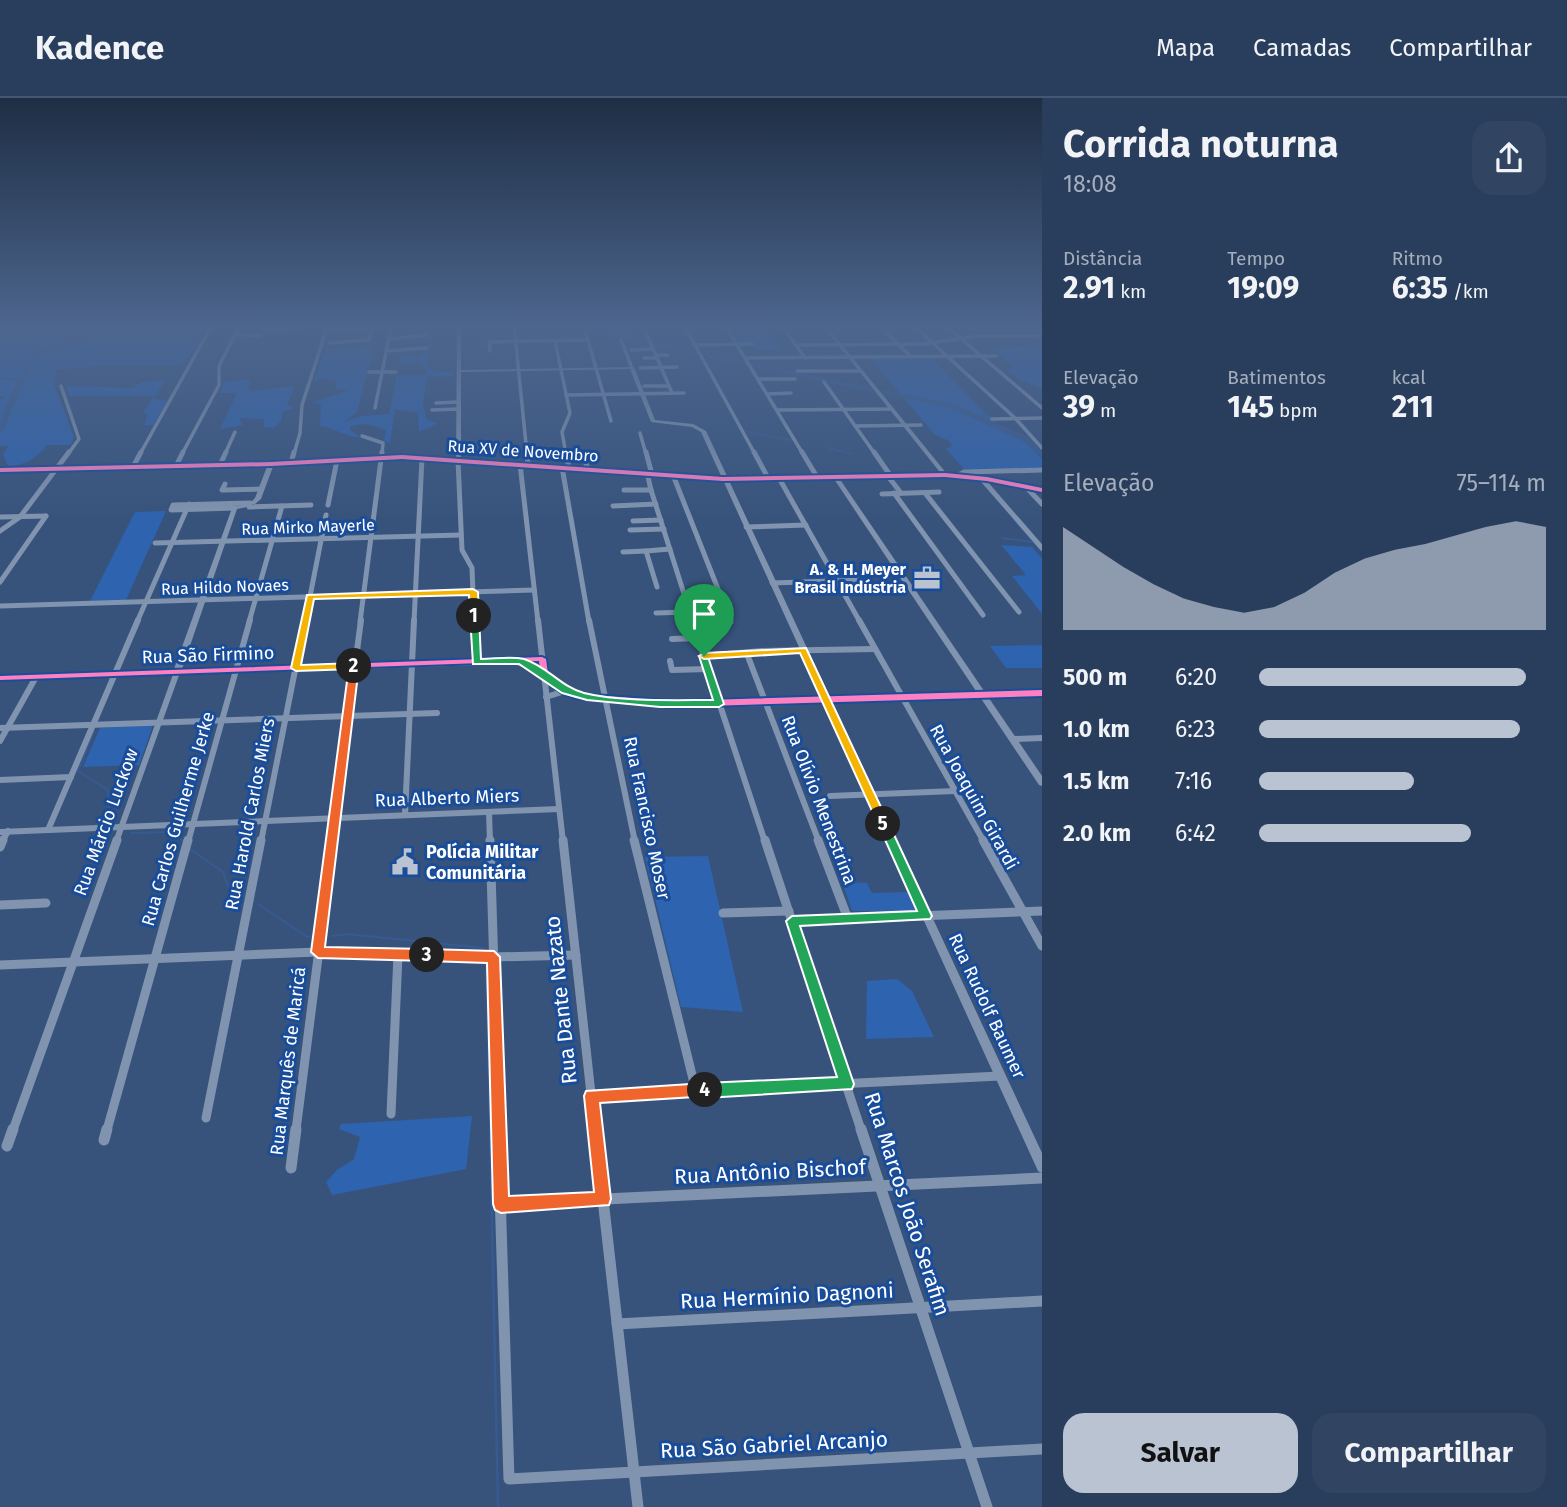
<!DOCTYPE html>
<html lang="pt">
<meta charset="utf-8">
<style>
body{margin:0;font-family:"Fira Sans",sans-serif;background:#314563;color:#f1f3f6;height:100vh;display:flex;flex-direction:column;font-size:26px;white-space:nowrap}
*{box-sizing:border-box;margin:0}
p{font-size:23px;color:#a5aebc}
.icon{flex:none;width:38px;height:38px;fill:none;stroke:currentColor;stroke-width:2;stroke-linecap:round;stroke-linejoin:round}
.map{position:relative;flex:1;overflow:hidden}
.side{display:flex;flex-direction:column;background:#293e5d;width:525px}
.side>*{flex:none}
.pin{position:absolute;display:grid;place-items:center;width:60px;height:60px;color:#fff;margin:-72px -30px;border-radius:50% 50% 50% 0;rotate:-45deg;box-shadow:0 0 7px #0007}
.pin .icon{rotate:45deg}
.km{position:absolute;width:35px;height:35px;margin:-18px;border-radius:50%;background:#222;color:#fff;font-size:19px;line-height:35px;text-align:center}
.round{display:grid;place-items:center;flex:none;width:74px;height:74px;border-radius:21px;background:#314563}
.summary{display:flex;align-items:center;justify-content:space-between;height:119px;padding:0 21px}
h1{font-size:38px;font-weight:700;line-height:52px}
.metrics{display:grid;grid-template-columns:repeat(3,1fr);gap:10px;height:119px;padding:7px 21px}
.metrics div{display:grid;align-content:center}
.metrics b{font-size:30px;font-weight:700}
.metrics small{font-size:19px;font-weight:400}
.metrics p{font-size:19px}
.chart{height:196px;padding:14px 21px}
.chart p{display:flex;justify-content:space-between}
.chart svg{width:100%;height:126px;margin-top:7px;fill:#b9c3d1;opacity:.7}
.cta{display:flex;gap:14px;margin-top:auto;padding:14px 21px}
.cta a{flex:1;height:80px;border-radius:21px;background:#b9c3d1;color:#111;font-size:28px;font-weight:700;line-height:80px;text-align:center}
.cta a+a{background:#314563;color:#f1f3f6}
ul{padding:0 21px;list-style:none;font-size:23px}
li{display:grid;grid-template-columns:112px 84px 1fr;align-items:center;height:52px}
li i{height:18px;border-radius:9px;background:#b9c3d1}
header{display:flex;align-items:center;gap:42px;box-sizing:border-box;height:98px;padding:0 35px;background:#293e5d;border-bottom:2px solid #455772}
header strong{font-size:33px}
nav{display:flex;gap:38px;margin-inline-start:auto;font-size:24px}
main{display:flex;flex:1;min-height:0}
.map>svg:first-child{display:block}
</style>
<header>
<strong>Kadence</strong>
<nav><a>Mapa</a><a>Camadas</a><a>Compartilhar</a></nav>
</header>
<main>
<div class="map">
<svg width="1042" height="1409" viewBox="0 0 1042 1409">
<rect width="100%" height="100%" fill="#37537c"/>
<g fill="#2e63af">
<path d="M 0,227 L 207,227 L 185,265 L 174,268 L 99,268 L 56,272 L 54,286 L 74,339 L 71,347 L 47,347 C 37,360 24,368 8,368 L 3,356 L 9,348 L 0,348 L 0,302 L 6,299 L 0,298 Z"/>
<polygon points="573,227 633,227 630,230 636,243 587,233"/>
<polygon points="735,236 771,236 781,252 753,252 749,247 756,245 740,245"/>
<path d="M 1033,245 L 1042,245 L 1042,291 L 1020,282 L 1006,271 L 1015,270 L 992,251 C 1006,247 1021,251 1033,245 Z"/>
<path d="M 374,249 L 357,314 L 344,324 L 361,318 L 389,316 L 397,277 L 424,277 L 428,273 L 419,265 L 400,267 L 400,259 L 421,258 L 423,252 L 428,251 L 428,269 L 435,274 L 453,273 L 453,278 L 427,279 L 423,307 L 427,322 L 438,325 L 419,334 L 418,315 L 395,311 L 390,345 L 384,343 L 386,333 C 377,326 362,325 351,328 L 350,332 L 360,339 C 346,340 336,330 320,328 L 321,307 L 313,304 L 347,293 L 335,290 L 336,284 L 323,280 L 314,283 L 325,252 Z"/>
<polygon points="871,261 931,261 1005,333 1020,340 1042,360 1042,370 964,371 946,351 952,348 949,343 934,336"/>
<polygon points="165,282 154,301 168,303 153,327 144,327 148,316 143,315 154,298 69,298 66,288 132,290 142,284"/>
<polygon points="249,282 251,284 247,290 252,293 295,288 287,307 295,310 283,313 281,323 273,330 264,329 264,321 239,320 243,327 220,331 237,295 219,295 225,283"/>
<polygon points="166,413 126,502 90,503 135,414"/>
<polygon points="1001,447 1032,449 1042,460 1042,516 1012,478 1026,477"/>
<polygon points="1042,547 1042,570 1006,570 990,548"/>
<polygon points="153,627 139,667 83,669 100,630"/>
<polygon points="708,758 743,914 681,909 645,759"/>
<polygon points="842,784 867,785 872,795 909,794 916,811 912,813 852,813"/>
<polygon points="897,881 912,893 934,939 866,941 867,883"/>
<polygon points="472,1018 466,1071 332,1097 326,1084 337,1072 354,1061 360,1039 339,1031 341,1026"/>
</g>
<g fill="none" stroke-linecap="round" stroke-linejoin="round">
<g stroke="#365a91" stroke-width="2">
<polyline points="897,230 911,239"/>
<polyline points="919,248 927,256"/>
<polyline points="932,260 985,315 983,320"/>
<polyline points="0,280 21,282"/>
<polyline points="747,334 792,342"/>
<polyline points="829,350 853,356"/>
<polyline points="1014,422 1042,454"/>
<polyline points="1002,440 1032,444"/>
<polyline points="94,633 78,673 108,692 109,722"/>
<polyline points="131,735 173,734 183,743"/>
<polyline points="190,751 223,774 228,788 244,798"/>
<polyline points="258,806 307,839 314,838"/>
<polyline points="332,838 348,836 484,850"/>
<polyline points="486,868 490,1032"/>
</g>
<polyline stroke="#365a91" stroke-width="2.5" points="490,1031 498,1409"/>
<g fill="#365a91" fill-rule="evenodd">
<path d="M 93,227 L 99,227 L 91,240 L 40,256 L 24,282 L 4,332 L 0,334 C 0,308 22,276 36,254 L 87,238 Z"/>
<polygon points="574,227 581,227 593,232 955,307 1027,338 1042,353 1042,359 1021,342 951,310 591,235"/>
</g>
<g stroke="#8194af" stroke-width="3.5">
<polyline points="514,227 527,356"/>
<polyline points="633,227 653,227"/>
<polyline points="643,227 672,295"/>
<polyline points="684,227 755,356"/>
<polyline points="707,227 726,227"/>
<polyline points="725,227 803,356"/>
<polyline points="913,227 1015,320 1042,350"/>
<polyline points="945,227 1042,310"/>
<polyline points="1024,227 1042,227"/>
<polyline points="487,228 514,227"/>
<polyline points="727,229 936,227"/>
<polyline points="783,229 805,260"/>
<polyline points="881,229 911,259"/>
<polyline points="266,232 321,227"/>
<polyline points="332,233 417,227"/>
<polyline points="586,235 611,323"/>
<polyline points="235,236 260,238"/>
<polyline points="389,241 427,237"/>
<polyline points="621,242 632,270"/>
<polyline points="555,243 570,315 562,334 566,356"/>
<polyline points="330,245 369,242 372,231"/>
<polyline points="694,247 753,246"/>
<polyline points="796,247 923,246 978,238 1042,238"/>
<polyline points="631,252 653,251"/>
<polyline points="387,253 427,250"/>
<polyline points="490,253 489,244 588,242"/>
<polyline points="656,257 668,257"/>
<polyline points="644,260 657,260"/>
<polyline points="746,260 996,258"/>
<polyline points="640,270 677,269"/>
<polyline points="797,273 861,273"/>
<polyline points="369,274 396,274"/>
<polyline points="758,281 795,281"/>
<polyline points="824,284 875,356"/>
<polyline points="61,288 79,341 68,356"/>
<polyline points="644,288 669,288"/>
<polyline points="767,296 791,295"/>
<polyline points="566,297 684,295"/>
<polyline points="436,305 457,304"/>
<polyline points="375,310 391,229"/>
<polyline points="432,312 457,311"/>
<polyline points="777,312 892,311"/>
<polyline points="992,321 1042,320"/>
<polyline points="855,328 921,327"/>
<polyline points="640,335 646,356"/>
<polyline points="362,338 383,345 382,356"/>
<polyline points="140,356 212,227"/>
<polyline points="182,356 219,287 219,268 240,227"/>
<polyline points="225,356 235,334"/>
<polyline points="294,356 300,335 302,307 326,233 324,227"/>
</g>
<g stroke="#8194af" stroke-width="5">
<polyline points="527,354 528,367"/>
<polyline points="566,354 569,370"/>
<polyline points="646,354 651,373 648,379 651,392 693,524"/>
<polyline points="754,354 768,380"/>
<polyline points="802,354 817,379"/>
<polyline points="874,354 890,377"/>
<polyline points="582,355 588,371"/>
<polyline points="458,362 462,452 472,470 474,524"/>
<polyline points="291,365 294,354"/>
<polyline points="520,366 538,524"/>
<polyline points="220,367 226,354"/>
<polyline points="176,368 183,354"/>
<polyline points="133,369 141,354"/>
<polyline points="562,369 589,524"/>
<polyline points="673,377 731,524"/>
<polyline points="887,377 901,395"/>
<polyline points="957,378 964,374 1042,372"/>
<polyline points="779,380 860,524"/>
<polyline points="981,380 1042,450"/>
<polyline points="225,386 222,392 261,391"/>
<polyline points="1025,388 1042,406"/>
<polyline points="624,392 651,392"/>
<polyline points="894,395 983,517"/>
<polyline points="925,395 1019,514"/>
<polyline points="882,396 939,394"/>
<polyline points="328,407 337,362"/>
<polyline points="613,408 656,406"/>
<polyline points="249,409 311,407"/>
<polyline points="235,410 171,412 173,407 250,405"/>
<polyline points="0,419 46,418"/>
<polyline points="633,423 661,422"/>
<polyline points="746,429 806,427"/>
<polyline points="630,432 664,431"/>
<polyline points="0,433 20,419 69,354"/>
<polyline points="155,445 461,437"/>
<polyline points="623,454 646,453"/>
<polyline points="0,484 46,418"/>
<polyline points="772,485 865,482"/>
<polyline points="657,489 646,453 670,451"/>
<polyline points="0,508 534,492"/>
<polyline points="656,515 690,514"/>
<polyline points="137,524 189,406"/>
<polyline points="249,524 282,408"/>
<polyline points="305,524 326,417"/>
<polyline points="360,524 382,354"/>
<polyline points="414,524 422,360"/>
</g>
<g stroke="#8194af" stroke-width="6">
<polyline points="474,522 476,564"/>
<polyline points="538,522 563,744"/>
<polyline points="589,522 635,744"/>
<polyline points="692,522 765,744"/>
<polyline points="859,522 984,744"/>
<polyline points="672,541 698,540"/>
<polyline points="747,556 819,744"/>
<polyline points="704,558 762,553 875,551"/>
<polyline points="515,562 542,561"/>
<polyline points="670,563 672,572 708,571"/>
<polyline points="546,599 565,593"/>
<polyline points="0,630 437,615"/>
<polyline points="1013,641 1042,640"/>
<polyline points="0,643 36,579"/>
<polyline points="0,682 71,679"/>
<polyline points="830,698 955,693"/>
<polyline points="489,714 490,744"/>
<polyline points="405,717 414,522"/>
<polyline points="48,732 138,522"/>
<polyline points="0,734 559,711"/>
<polyline points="2,744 8,733"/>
<polyline points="116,744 177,574"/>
<polyline points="188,744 250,522"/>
<polyline points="261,744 305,522"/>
<polyline points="332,744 361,522"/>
</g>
<g stroke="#8194af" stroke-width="9">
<polyline points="490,742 499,1032"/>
<polyline points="563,742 595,1032"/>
<polyline points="634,742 696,993"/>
<polyline points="765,742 861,1032"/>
<polyline points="818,742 848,821"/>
<polyline points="983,742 1042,848"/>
<polyline points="0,749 3,742"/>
<polyline points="0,807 46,805"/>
<polyline points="723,815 789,813"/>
<polyline points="792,823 1042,813"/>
<polyline points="0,867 318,854 493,859 576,857"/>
<polyline points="592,998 1000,978"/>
<polyline points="391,1016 398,857"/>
<polyline points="206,1020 261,742"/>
<polyline points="13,1032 117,742"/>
<polyline points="107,1032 188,742"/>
<polyline points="296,1032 333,742"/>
</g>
<g stroke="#8194af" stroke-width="11">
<polyline points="498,1031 509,1381 1042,1351"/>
<polyline points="595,1031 638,1409"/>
<polyline points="861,1031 987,1409"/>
<polyline points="104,1042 107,1031"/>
<polyline points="7,1048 13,1031"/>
<polyline points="291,1070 296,1031"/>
<polyline points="501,1106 1042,1080"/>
<polyline points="617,1226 1042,1203"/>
</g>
<g fill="#8194af" fill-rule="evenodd">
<polygon points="457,227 461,227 461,272 634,269 655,322 693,326 706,333 1042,1055 1042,1075 1038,1073 701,334 692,329 651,324 630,271 461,274 461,362 456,363"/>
<polygon points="822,227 826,227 947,376 947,378 943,378"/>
<polygon points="271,364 274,366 261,401 255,406 251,406 251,404 255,400 268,366"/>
<polygon points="833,377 837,377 1042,678 1042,688 1039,687 832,378"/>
<polygon points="245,406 248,408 247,409 237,411 181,574 180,576 174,576 173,574 232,410"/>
</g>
<g fill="#7f93ac" fill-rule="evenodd">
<polygon points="402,357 723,379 945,375 987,379 1042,390 1042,394 987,383 945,379 723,383 402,361 271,368 0,374 0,370 271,364"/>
<path d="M 512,560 L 533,564 L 569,591 L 580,595 L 660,601 L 719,602 L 1042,591 L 1042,599 C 967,601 892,604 817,606 C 739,609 660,612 582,602 C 553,598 541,571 512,566 L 0,583 L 0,577 Z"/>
</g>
<g stroke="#1a4d99" stroke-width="4">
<g id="cycleway">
<polygon points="402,357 723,379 945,375 987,379 1042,390 1042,394 987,383 945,379 723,383 402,361 271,368 0,374 0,370 271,364"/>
<polygon points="542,559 546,561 548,576 568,591 580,596 674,603 1042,592 1042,598 674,609 576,600 562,595 541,579 539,563 0,582 0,578"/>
</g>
</g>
<use href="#cycleway" fill="#ff80c0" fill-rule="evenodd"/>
</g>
<linearGradient id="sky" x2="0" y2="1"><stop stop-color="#1e2e44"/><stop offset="0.54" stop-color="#4d668e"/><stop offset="1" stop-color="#4d668e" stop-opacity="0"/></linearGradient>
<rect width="1042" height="424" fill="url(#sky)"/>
<path fill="#22a559" stroke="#fff" stroke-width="2" d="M 474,515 L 479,518 L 481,561 C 494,561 511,558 524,561 C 547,568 561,589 584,595 C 621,604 674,602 713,602 L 699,558 L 707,556 L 724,606 L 719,609 L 660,609 L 587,602 L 562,595 L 519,566 L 473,566 L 470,518 Z"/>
<polygon fill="#f5b400" stroke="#fff" stroke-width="2" points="473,491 478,494 479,518 474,521 470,518 469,497 314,501 301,567 354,565 359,568 354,571 296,573 291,570 307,497"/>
<polygon fill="#f0652b" stroke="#fff" stroke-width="2" points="354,565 359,568 325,849 427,851 433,857 427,863 318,860 311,854 349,568"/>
<polygon fill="#f0652b" stroke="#fff" stroke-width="2" points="427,851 494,853 500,859 509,1098 594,1094 584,998 586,993 705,985 710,987 712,992 710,998 600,1005 611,1101 609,1107 501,1115 495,1112 493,1106 487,865 427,863 420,857"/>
<polygon fill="#22a559" stroke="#fff" stroke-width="2" points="883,722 889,726 932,818 930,821 800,828 854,986 852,991 705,1000 700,998 697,992 700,987 705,985 837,979 786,823 792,818 917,813 878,726"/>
<polygon fill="#f5b400" stroke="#fff" stroke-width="2" points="806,550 889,726 887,729 879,729 878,726 800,555 704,561 699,558 704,555"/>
<defs>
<g id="office-bare" transform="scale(2.1)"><path d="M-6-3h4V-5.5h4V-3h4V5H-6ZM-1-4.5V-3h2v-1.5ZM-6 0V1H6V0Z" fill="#b9c3d1" stroke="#1a4d99" stroke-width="2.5" paint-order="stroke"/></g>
<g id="civic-bare" transform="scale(2.1)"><path d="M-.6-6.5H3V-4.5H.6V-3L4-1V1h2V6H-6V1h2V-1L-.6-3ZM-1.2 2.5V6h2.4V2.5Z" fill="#b9c3d1" stroke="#1a4d99" stroke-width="2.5" paint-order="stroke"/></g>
</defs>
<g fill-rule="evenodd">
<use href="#office-bare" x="927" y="480"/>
<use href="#civic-bare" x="405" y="764"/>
</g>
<g text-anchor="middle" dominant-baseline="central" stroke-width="6" stroke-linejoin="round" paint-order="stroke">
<g font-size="16" fill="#fff" stroke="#1a4d99">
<text transform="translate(523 353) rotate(4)">Rua XV de Novembro</text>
<text transform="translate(308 429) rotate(-2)">Rua Mirko Mayerle</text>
<text transform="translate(225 489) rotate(-2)">Rua Hildo Novaes</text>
</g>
<g font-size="16" font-weight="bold" fill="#fff" stroke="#1a4d99" text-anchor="end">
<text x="906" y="471">A. &amp; H. Meyer<tspan x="906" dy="18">Brasil Indústria</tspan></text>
</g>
<g font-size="18" fill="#fff" stroke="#1a4d99">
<text transform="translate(208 557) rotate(-2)">Rua São Firmino</text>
<text transform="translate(974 699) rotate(61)">Rua Joaquim Girardi</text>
<text transform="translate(447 700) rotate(-2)">Rua Alberto Miers</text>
<text transform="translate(819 702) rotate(69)">Rua Olívio Menestrina</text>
<text transform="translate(250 716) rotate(-79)">Rua Harold Carlos Miers</text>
<text transform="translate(647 720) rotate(78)">Rua Francisco Moser</text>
<text transform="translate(178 721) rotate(-74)">Rua Carlos Guilherme Jerke</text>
<text transform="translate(106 724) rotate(-70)">Rua Márcio Luckow</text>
<text transform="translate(987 908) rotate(65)">Rua Rudolf Baumer</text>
<text transform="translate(288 963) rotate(-83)">Rua Marquês de Maricá</text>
</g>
<g font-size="18" font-weight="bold" fill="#fff" stroke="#1a4d99" text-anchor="start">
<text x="426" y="754">Polícia Militar<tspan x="426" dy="21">Comunitária</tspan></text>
</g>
<g font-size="21" fill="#fff" stroke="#1a4d99">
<text transform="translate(561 902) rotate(-96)">Rua Dante Nazato</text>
<text transform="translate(770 1074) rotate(-3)">Rua Antônio Bischof</text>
<text transform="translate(907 1106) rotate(72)">Rua Marcos João Serafim</text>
<text transform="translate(787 1198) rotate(-3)">Rua Hermínio Dagnoni</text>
<text transform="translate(774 1347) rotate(-3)">Rua São Gabriel Arcanjo</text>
</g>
</g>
</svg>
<div class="pin" style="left:704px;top:558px;background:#1e9e55"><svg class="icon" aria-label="arrive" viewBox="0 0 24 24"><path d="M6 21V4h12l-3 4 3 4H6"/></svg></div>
<b class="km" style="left:474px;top:518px">1</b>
<b class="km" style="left:354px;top:568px">2</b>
<b class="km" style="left:427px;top:857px">3</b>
<b class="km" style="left:705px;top:992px">4</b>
<b class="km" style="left:883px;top:726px">5</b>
</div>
<section class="side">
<div class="summary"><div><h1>Corrida noturna</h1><p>18:08</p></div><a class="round"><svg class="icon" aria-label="share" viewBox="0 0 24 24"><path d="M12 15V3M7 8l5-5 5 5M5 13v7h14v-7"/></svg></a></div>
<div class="metrics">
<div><p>Distância</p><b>2.91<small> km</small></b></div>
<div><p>Tempo</p><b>19:09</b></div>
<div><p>Ritmo</p><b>6:35<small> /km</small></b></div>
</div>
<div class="metrics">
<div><p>Elevação</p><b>39<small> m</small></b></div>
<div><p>Batimentos</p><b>145<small> bpm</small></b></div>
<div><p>kcal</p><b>211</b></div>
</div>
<div class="chart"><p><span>Elevação</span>75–114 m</p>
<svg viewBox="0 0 160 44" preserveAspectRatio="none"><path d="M0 44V8L10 15L20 22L30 28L40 33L50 36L60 38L70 36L80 31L90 24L100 19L110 16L120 14L130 11L140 8L150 6L160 8V44z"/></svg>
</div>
<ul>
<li><b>500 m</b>6:20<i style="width:93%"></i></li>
<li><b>1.0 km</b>6:23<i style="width:91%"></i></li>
<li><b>1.5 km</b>7:16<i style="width:54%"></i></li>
<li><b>2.0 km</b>6:42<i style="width:74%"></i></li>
</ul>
<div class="cta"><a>Salvar</a><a>Compartilhar</a></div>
</section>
</main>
